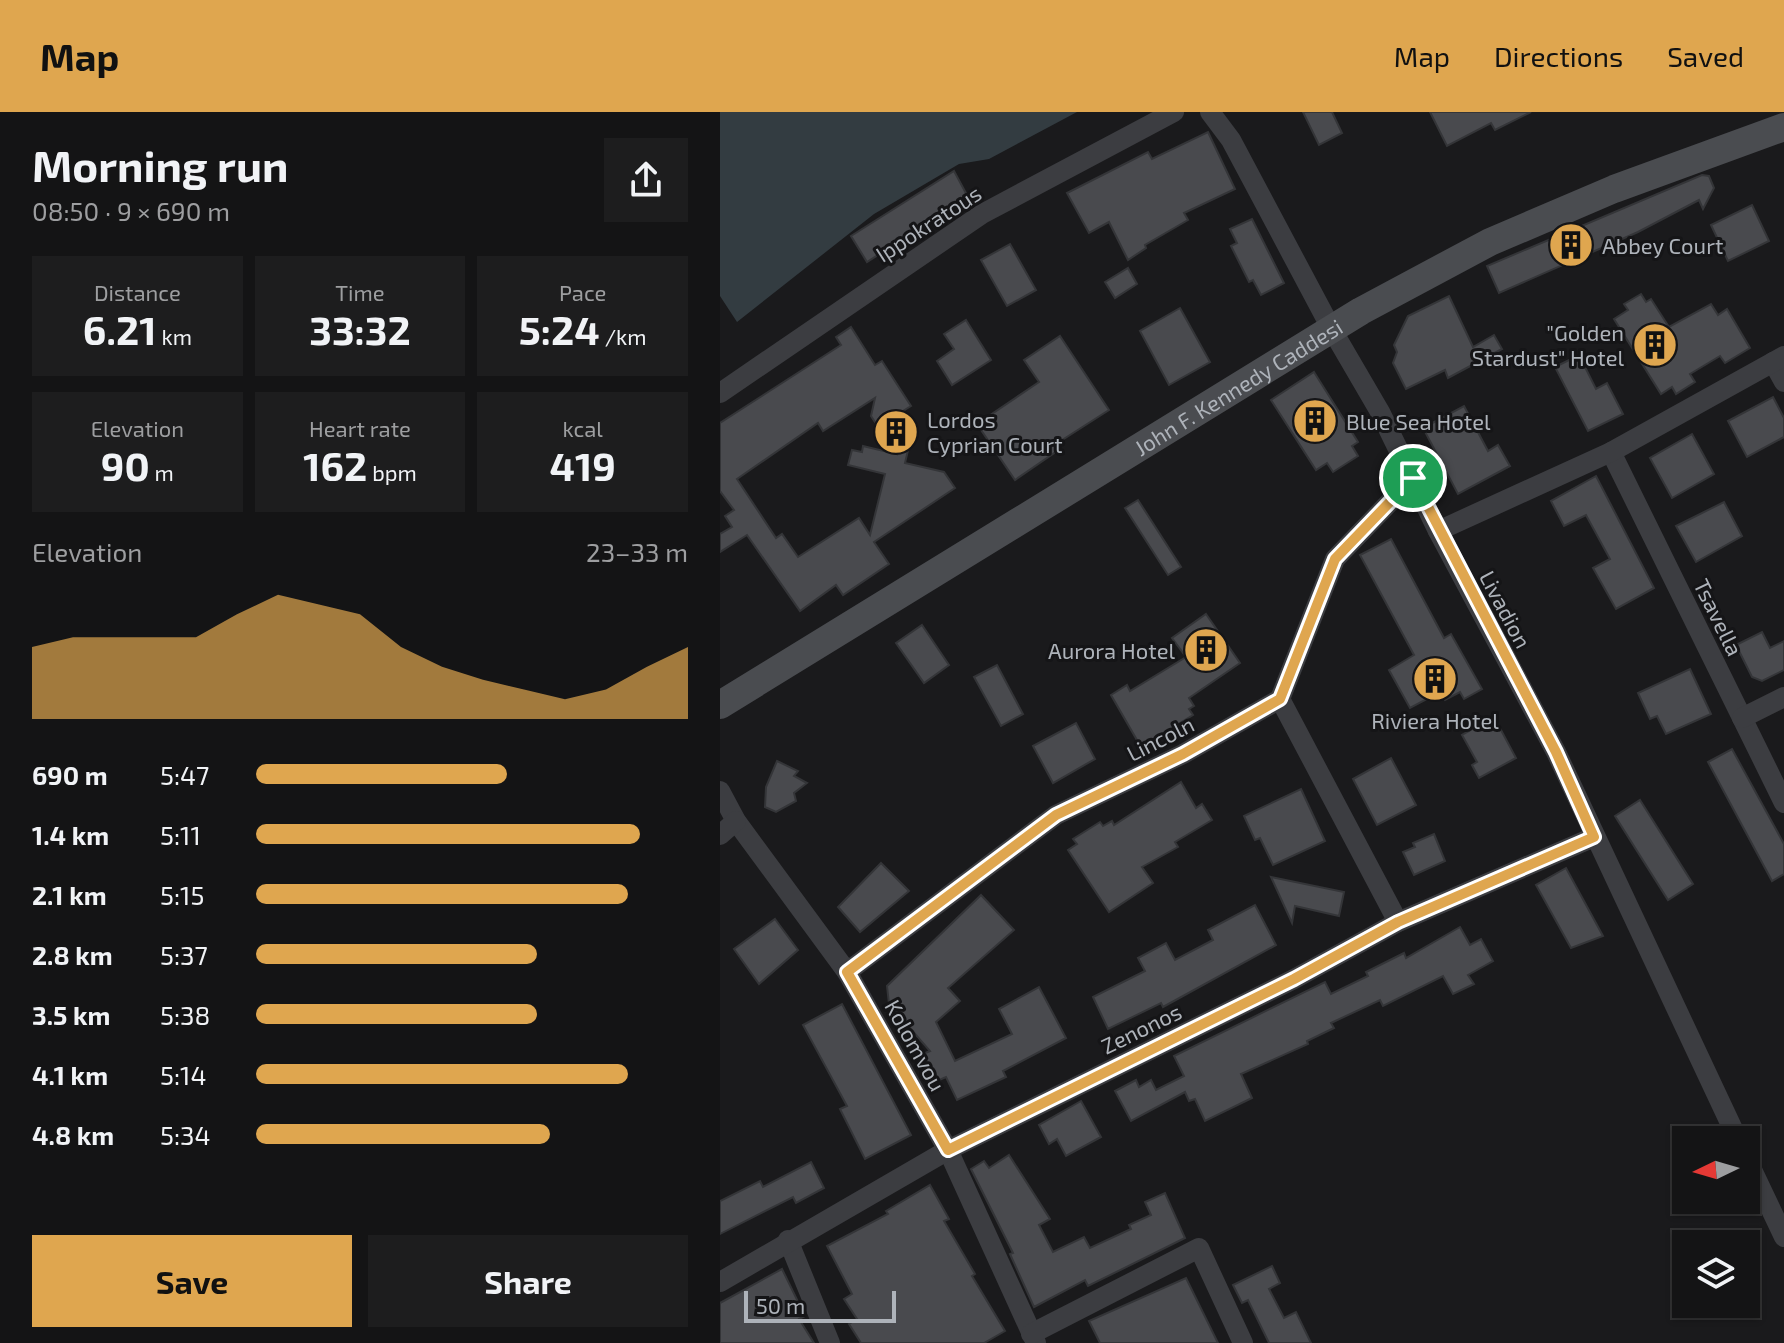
<!DOCTYPE html>
<meta charset="utf-8">
<style>
body{margin:0;font-family:"Exo 2",sans-serif;background:#1d1d1e;color:#f1f3f6;height:100vh;display:flex;flex-direction:column;font-size:30px;white-space:nowrap}
*{box-sizing:border-box;margin:0}
p{font-size:26px;color:#9d9ea0}
.icon{flex:none;width:44px;height:44px;fill:none;stroke:currentColor;stroke-width:2;stroke-linecap:round;stroke-linejoin:round}
.map{position:relative;flex:1;overflow:hidden}
.drawer{display:flex;flex-direction:column;background:#141415;width:720px}
.drawer>*{flex:none}
.needle{width:52px;rotate:265deg}
.controls{position:absolute;left:952px;top:1014px;display:grid;gap:16px}
.controls a{display:grid;place-items:center;width:88px;height:88px;border-radius:0px;background:#141415;box-shadow:0 2px 6px #0004,0 0 0 2px #333334;font-size:40px}
.scale{position:absolute;left:24px;bottom:20px;width:152px;box-sizing:border-box;padding-left:8px;border:4px solid #aeb3ba;border-top:0;font-size:22px;line-height:28px;white-space:nowrap;color:#aeb3ba;-webkit-text-stroke:6px #151517;paint-order:stroke}
.pin{position:absolute;display:grid;place-items:center;width:68px;height:68px;color:#fff;margin:-34px;border:4px solid #fff;border-radius:50%;box-shadow:0 2px 8px #0007}
.round{display:grid;place-items:center;flex:none;width:84px;height:84px;border-radius:0px;background:#1d1d1e}
.headline{display:flex;align-items:center;justify-content:space-between;height:136px;padding:0 32px}
h1{font-size:44px;font-weight:700;line-height:60px}
.metrics{display:grid;grid-template-columns:repeat(3,1fr);gap:12px;height:136px;padding:8px 32px}
.metrics div{display:grid;align-content:center;border-radius:0px;background:#1d1d1e;text-align:center}
.metrics b{font-size:40px;font-weight:700}
.metrics small{font-size:22px;font-weight:400}
.metrics p{font-size:22px}
.chart{height:224px;padding:16px 32px}
.chart p{display:flex;justify-content:space-between}
.chart svg{width:100%;height:144px;margin-top:8px;fill:#dfa64f;opacity:.7}
.primary-button{display:flex;gap:16px;margin-top:auto;padding:16px 32px}
.primary-button a{flex:1;height:92px;border-radius:0px;background:#dfa64f;color:#111;font-size:32px;font-weight:700;line-height:92px;text-align:center}
.primary-button a+a{background:#1d1d1e;color:#f1f3f6}
ul{padding:0 32px;list-style:none;font-size:26px}
li{display:grid;grid-template-columns:128px 96px 1fr;align-items:center;height:60px}
li i{height:20px;border-radius:10px;background:#dfa64f}
header{display:flex;align-items:center;gap:48px;box-sizing:border-box;height:112px;padding:0 40px;background:#dfa64f;color:#111}
header strong{font-size:38px}
nav{display:flex;gap:44px;margin-inline-start:auto;font-size:28px}
main{display:flex;flex:1;min-height:0}
.map>svg:first-child{display:block}
</style>
<header>
<strong>Map</strong>
<nav><a>Map</a><a>Directions</a><a>Saved</a></nav>
</header>
<main>
<section class="drawer">
<div class="headline"><div><h1>Morning run</h1><p>08:50 · 9 × 690 m</p></div><a class="round"><svg class="icon" aria-label="share" viewBox="0 0 24 24"><path d="M12 15V3M7 8l5-5 5 5M5 13v7h14v-7"/></svg></a></div>
<div class="metrics">
<div><p>Distance</p><b>6.21<small> km</small></b></div>
<div><p>Time</p><b>33:32</b></div>
<div><p>Pace</p><b>5:24<small> /km</small></b></div>
</div>
<div class="metrics">
<div><p>Elevation</p><b>90<small> m</small></b></div>
<div><p>Heart rate</p><b>162<small> bpm</small></b></div>
<div><p>kcal</p><b>419</b></div>
</div>
<div class="chart"><p><span>Elevation</span>23–33 m</p>
<svg viewBox="0 0 160 44" preserveAspectRatio="none"><path d="M0 44V22L10 19L20 19L30 19L40 19L50 12L60 6L70 9L80 12L90 22L100 28L110 32L120 35L130 38L140 35L150 28L160 22V44z"/></svg>
</div>
<ul>
<li><b>690 m</b>5:47<i style="width:58%"></i></li>
<li><b>1.4 km</b>5:11<i style="width:89%"></i></li>
<li><b>2.1 km</b>5:15<i style="width:86%"></i></li>
<li><b>2.8 km</b>5:37<i style="width:65%"></i></li>
<li><b>3.5 km</b>5:38<i style="width:65%"></i></li>
<li><b>4.1 km</b>5:14<i style="width:86%"></i></li>
<li><b>4.8 km</b>5:34<i style="width:68%"></i></li>
</ul>
<div class="primary-button"><a>Save</a><a>Share</a></div>
</section>
<div class="map">
<svg width="1064" height="1231" viewBox="0 0 1064 1231">
<rect width="100%" height="100%" fill="#1a1a1c"/>
<polygon fill="#333c41" points="0,0 357,0 269,47 239,52 154,102 17,210 0,184"/>
<g fill="#494a4e" stroke="#343538" stroke-width="2" fill-rule="evenodd">
<polygon points="583,0 612,0 622,21 599,33"/>
<polygon points="710,0 811,0 775,18 771,11 727,34"/>
<polygon points="488,20 515,77 464,101 468,108 425,133 426,136 408,148 389,110 369,121 347,81 428,40 432,47"/>
<polygon points="234,59 248,85 147,150 131,124"/>
<polygon points="982,63 989,64 994,76 983,97 979,88 918,120 779,181 767,154"/>
<polygon points="1032,93 1049,129 1008,149 991,113"/>
<polygon points="532,107 564,171 541,183 533,168 529,170 511,134 517,131 510,117"/>
<polygon points="290,132 316,178 287,194 261,148"/>
<polygon points="408,156 417,172 395,186 385,170"/>
<polygon points="921,182 926,190 931,187 949,215 991,192 998,203 1007,197 1030,236 1005,251 1000,244 970,262 975,270 956,282 952,275 941,282 894,207 908,198 904,192"/>
<polygon points="729,184 753,235 774,223 782,237 728,266 725,258 686,277 673,251 677,240 674,233 688,204"/>
<polygon points="460,196 490,250 449,273 420,219"/>
<polygon points="246,208 271,248 232,273 217,249 234,237 224,222"/>
<path d="M 131,215 L 155,253 L 162,249 L 191,294 L 183,299 L 195,317 L 185,323 L 190,330 L 185,351 L 224,360 L 235,376 L 154,430 L 169,452 L 123,483 L 116,473 L 80,499 L 27,423 L 0,440 L 0,422 L 12,415 L 5,404 L 14,398 L 0,379 L 0,311 L 121,233 L 116,225 ZM 155,286 L 151,304 L 176,342 L 143,334 L 142,340 L 132,338 L 128,353 L 165,362 L 150,423 L 139,406 L 78,445 L 62,422 L 56,426 L 17,367 L 98,311 L 103,319 Z"/>
<polygon points="340,224 389,298 336,332 340,337 295,368 257,312 319,270 304,248"/>
<polygon points="859,243 876,277 887,271 903,302 868,319 835,255"/>
<polygon points="594,260 638,330 632,334 638,344 613,360 607,351 596,358 551,288"/>
<polygon points="1053,285 1064,306 1064,325 1027,345 1008,309"/>
<polygon points="744,294 768,339 778,333 790,354 738,382 703,316"/>
<polygon points="972,322 994,362 952,386 930,346"/>
<polygon points="876,364 934,476 896,497 873,456 890,447 866,403 844,414 831,389"/>
<polygon points="418,388 461,455 448,463 405,396"/>
<polygon points="1004,390 1022,424 976,450 956,414"/>
<polygon points="671,427 724,526 731,522 762,577 744,587 740,580 725,588 720,580 690,596 669,558 694,543 640,443"/>
<polygon points="486,502 520,551 469,586 474,594 469,597 473,603 421,635 391,583 407,573 410,579 466,545 452,526"/>
<polygon points="202,513 229,553 204,571 176,531"/>
<polygon points="1042,520 1050,536 1064,529 1064,558 1042,569 1032,565 1016,533"/>
<polygon points="277,553 303,602 281,614 254,565"/>
<polygon points="970,557 991,602 946,622 937,604 930,607 918,581"/>
<polygon points="774,605 796,646 759,666 752,653 757,650 742,623"/>
<polygon points="356,611 375,647 333,671 313,634"/>
<polygon points="1012,637 1064,732 1064,762 1052,769 988,650"/>
<polygon points="671,646 696,693 657,713 633,667"/>
<polygon points="57,649 78,659 74,664 87,671 74,681 76,689 56,700 45,695 46,675"/>
<polygon points="461,670 476,696 482,692 492,708 455,730 458,735 422,755 433,771 389,800 348,738 357,732 353,727 380,710 383,714 392,709 394,713"/>
<polygon points="581,677 605,729 553,753 540,726 535,728 524,704"/>
<polygon points="920,688 973,772 948,788 895,704"/>
<polygon points="714,722 725,749 694,763 683,740 695,735 693,731"/>
<polygon points="161,751 189,779 140,820 118,795"/>
<polygon points="846,756 883,824 851,836 816,773"/>
<polygon points="551,765 624,780 619,804 575,794 572,811"/>
<polygon points="261,783 294,818 228,876 240,889 216,910 235,949 292,922 279,897 319,875 346,926 283,959 286,965 237,988 226,965 217,969 203,942 210,939 169,892 167,874"/>
<polygon points="535,793 556,833 443,895 441,891 388,917 373,885 425,859 418,846 446,831 455,848 493,828 488,818"/>
<polygon points="55,807 78,838 39,872 14,837"/>
<polygon points="740,815 750,833 761,827 773,849 748,863 754,872 733,882 723,864 663,894 660,888 611,911 614,916 587,929 588,932 521,962 532,986 485,1009 475,987 469,989 465,980 411,1009 395,979 416,968 419,975 431,968 436,978 464,964 454,944 605,870 611,882 648,864 646,860 684,841 686,846"/>
<polygon points="122,892 191,1023 145,1047 120,997 127,994 83,913"/>
<polygon points="361,989 381,1025 346,1044 337,1027 329,1032 319,1013"/>
<polygon points="289,1043 330,1107 319,1113 333,1140 364,1125 370,1136 411,1117 409,1113 431,1103 425,1090 445,1081 465,1126 368,1174 365,1168 314,1195 290,1142 293,1141 251,1057 264,1049 269,1056"/>
<polygon points="91,1050 104,1076 76,1091 73,1085 0,1122 0,1089 40,1069 43,1075"/>
<polygon points="210,1073 229,1107 224,1109 255,1162 252,1164 285,1219 264,1231 141,1231 129,1212 137,1207 124,1187 132,1182 107,1134 168,1102 166,1099"/>
<polygon points="552,1154 560,1171 549,1177 564,1206 576,1200 591,1231 549,1231 528,1188 522,1191 513,1173"/>
<polygon points="62,1157 85,1204 79,1207 94,1231 0,1231 0,1191"/>
<polygon points="466,1166 498,1231 380,1231 369,1209"/>
</g>
<g fill="none" stroke-linecap="round" stroke-linejoin="round">
<g stroke="#3c3d41" stroke-width="20">
<polyline points="490,0 511,28 611,216 660,300 718,419 836,640 1018,1028"/>
<polyline points="1053,250 1064,270"/>
<polyline points="0,281 262,102 454,0"/>
<polyline points="891,340 1064,691"/>
<polyline points="718,419 891,340 1064,244"/>
<polyline points="560,587 678,810"/>
<polyline points="1022,606 1064,585"/>
<polyline points="0,679 16,709 127,860 228,1038 316,1231"/>
<polyline points="0,723 16,709"/>
<polyline points="127,860 336,703 463,642 560,587 615,447 693,366"/>
<polyline points="1026,1045 1064,1125"/>
<polyline points="68,1128 110,1231"/>
<polyline points="0,1170 228,1038 574,867 678,810 874,725"/>
<polyline points="311,1222 479,1136 523,1231"/>
</g>
<path stroke="#4a4c50" stroke-width="28" id="s1" d="M 0,593 L 641,199 L 770,130 L 894,77 L 1064,15"/>
</g>
<g fill="none" stroke-linecap="round" stroke-linejoin="round">
<g stroke="#fff" stroke-width="16">
<polygon id="route" points="693,366 836,640 874,725 678,810 574,867 228,1038 127,860 336,703 463,642 560,587 615,447"/>
</g>
<use href="#route" stroke="#dfa64f" stroke-width="10"/>
</g>
<defs>
<g id="building-disc" transform="scale(2.3)"><circle r="9.5" fill="#dfa64f" stroke="#151517"/><path d="M-4-6H4V6H1V3H-1V6H-4ZM-2.5-4.3h1.7v1.8h-1.7ZM.8-4.3h1.7v1.8H.8ZM-2.5-1h1.7V.8h-1.7ZM.8-1h1.7V.8H.8Z" fill="#111"/></g>
</defs>
<g fill-rule="evenodd">
<use href="#building-disc" x="851" y="133"/>
<use href="#building-disc" x="935" y="233"/>
<use href="#building-disc" x="595" y="309"/>
<use href="#building-disc" x="176" y="320"/>
<use href="#building-disc" x="486" y="538"/>
<use href="#building-disc" x="715" y="567"/>
</g>
<g text-anchor="middle" dominant-baseline="central" stroke-width="6" stroke-linejoin="round" paint-order="stroke">
<g font-size="22" fill="#aeb3ba" stroke="#151517">
<text transform="translate(208 111) rotate(-33)">Ippokratous</text>
<text stroke="none"><textPath href="#s1" startOffset="608">John F. Kennedy Caddesi</textPath></text>
<text transform="translate(786 497) rotate(62)">Livadion</text>
<text transform="translate(999 505) rotate(64)">Tsavella</text>
<text transform="translate(440 626) rotate(-27)">Lincoln</text>
<text transform="translate(421 916) rotate(-26)">Zenonos</text>
<text transform="translate(196 933) rotate(61)">Kolomvou</text>
</g>
<g font-size="22" fill="#aeb3ba" stroke="#151517" text-anchor="start">
<text x="882" y="133">Abbey Court</text>
<text x="904" y="220" text-anchor="end">"Golden<tspan x="904" dy="25">Stardust" Hotel</tspan></text>
<text x="207" y="307">Lordos<tspan x="207" dy="25">Cyprian Court</tspan></text>
<text x="626" y="309">Blue Sea Hotel</text>
<text x="455" y="538" text-anchor="end">Aurora Hotel</text>
<text x="715" y="608" text-anchor="middle">Riviera Hotel</text>
</g>
</g>
</svg>
<div class="controls">
<a><svg class="needle" viewBox="-14 -14 28 28"><path d="M0-13l5 13h-10z" fill="#e53935"/><path d="M0 13l5-13h-10z" fill="#9d9ea0"/></svg></a>
<a><svg class="icon" aria-label="layers" viewBox="0 0 24 24"><path d="M12 4l9 5-9 5-9-5zM3 14l9 5 9-5"/></svg></a>
</div>
<div class="scale">50 m</div>
<div class="pin" style="left:693px;top:366px;background:#1e9e55"><svg class="icon" aria-label="arrive" viewBox="0 0 24 24"><path d="M6 21V4h12l-3 4 3 4H6"/></svg></div>
</div>
</main>
